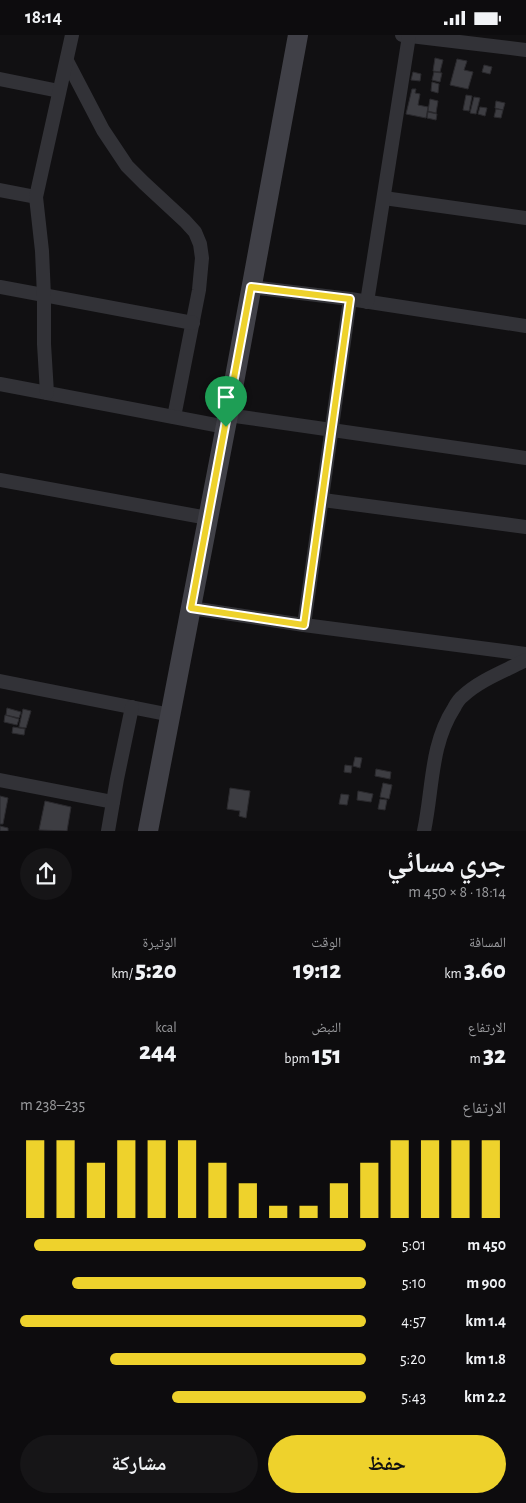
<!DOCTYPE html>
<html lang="ar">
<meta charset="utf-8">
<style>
body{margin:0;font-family:"Alegreya Sans","Noto Naskh Arabic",sans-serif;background:#161517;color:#f1f3f6;direction:rtl;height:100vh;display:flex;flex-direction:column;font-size:19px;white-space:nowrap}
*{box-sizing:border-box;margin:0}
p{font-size:16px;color:#9a9b9e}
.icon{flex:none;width:28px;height:28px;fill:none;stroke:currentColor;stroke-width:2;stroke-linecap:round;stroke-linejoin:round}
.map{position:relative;height:796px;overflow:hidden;direction:ltr}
.sheet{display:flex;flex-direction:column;background:#0d0c0e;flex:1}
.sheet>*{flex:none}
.pin{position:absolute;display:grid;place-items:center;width:42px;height:42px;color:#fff;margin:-51px -21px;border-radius:50% 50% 50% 0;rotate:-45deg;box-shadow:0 0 5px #0007}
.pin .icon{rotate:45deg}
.round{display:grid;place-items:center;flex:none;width:52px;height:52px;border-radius:26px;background:#161517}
.head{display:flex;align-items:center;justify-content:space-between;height:85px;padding:0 20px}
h1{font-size:28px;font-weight:800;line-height:38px}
.metrics{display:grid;grid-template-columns:repeat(3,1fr);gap:8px;height:85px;padding:5px 20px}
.metrics div{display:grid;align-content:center}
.metrics b{font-size:25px;font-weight:800}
.metrics small{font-size:14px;font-weight:400}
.metrics p{font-size:14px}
.chart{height:140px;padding:10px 20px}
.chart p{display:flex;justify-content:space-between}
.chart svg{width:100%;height:90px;margin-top:5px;stroke:#eed22c;stroke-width:6}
.button{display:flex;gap:10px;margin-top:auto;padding:10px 20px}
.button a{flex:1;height:58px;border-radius:30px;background:#eed22c;color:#111;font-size:20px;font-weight:800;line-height:58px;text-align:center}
.button a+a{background:#161517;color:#f1f3f6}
ul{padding:0 20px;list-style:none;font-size:16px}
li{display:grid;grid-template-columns:80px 60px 1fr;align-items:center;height:38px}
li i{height:12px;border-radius:6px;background:#eed22c}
.status{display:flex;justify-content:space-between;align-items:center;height:35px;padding:0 25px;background:#0d0c0e;direction:ltr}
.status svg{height:14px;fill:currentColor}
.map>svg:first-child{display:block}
</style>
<div class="status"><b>18:14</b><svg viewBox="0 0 49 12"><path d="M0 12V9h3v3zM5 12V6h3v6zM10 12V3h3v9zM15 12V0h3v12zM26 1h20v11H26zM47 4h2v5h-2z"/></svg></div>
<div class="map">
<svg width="526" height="796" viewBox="0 0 526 796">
<rect width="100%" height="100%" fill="#111012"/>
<g fill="#3d3d42" stroke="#2b2a2e">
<polygon points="435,23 443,25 440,37 433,36"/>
<polygon points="457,24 467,26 464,35 473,37 468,54 450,50"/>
<polygon points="484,30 492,32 490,39 482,37"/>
<polygon points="413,37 421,39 420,46 411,45"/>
<polygon points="434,37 442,38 440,47 432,45"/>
<polygon points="432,47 439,49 438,58 431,56"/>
<polygon points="412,54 416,54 415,58 420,59 418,70 428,72 426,83 406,79"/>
<polygon points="466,60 472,61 469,76 463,75"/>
<polygon points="474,62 480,63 476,79 470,78"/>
<polygon points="430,64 438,66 436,78 428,76"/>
<polygon points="496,66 505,68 503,75 495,73"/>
<polygon points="480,72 487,73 485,81 478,79"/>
<polygon points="496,74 503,75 501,83 494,82"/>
<polygon points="428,77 437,79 436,85 427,83"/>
<polygon points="7,673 21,677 19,683 6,680"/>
<polygon points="23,674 31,676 26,693 19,692"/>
<polygon points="5,680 19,684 17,690 4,687"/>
<polygon points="13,692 25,694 24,700 12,698"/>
<polygon points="355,722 362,723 360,733 353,731"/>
<polygon points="345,730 352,731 351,738 344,737"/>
<polygon points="376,734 391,737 390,744 375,741"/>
<polygon points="383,748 392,750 389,764 380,762"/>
<polygon points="230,753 250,756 246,783 239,781 240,776 227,774"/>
<polygon points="358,756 373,759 371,767 357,765"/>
<polygon points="341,759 349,760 347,770 339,769"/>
<polygon points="0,761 8,763 3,789 0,789"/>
<polygon points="380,764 387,765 385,775 378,774"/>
<polygon points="45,766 71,772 67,796 39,795"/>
<polygon points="0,791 8,793 8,796 0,796"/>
</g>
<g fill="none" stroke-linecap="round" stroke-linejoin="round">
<g stroke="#323237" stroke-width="14">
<polyline points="402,0 526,15"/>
<polyline points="67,26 103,95 127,131 144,148 185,186 195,197 200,209 202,223 199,255 174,382"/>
<polyline points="0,44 59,56"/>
<polyline points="0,155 36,162"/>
<polyline points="384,163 526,183"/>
<polyline points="0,252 193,288"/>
<polyline points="251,252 350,264 526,291"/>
<polyline points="367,267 409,1"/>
<polyline points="0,349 226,392"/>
<polyline points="47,358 44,309 44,261 42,216 36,162 72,0"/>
<polyline points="228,380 526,423"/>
<polyline points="0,445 208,483"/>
<polyline points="323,465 526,492"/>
<polyline points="191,573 304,590 526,619"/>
<polyline points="304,590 350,264"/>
<polyline points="0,646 171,680"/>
<polyline points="0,745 113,767"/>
<polyline points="108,796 117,744 132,672"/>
<path d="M 424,796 C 433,754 430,710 454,673 C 456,669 459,664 463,661 C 480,645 505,636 526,625"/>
</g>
<polyline stroke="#404047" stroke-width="20" points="148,796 228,380 298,0"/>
</g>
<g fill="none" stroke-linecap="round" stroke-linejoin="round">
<g stroke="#fff" stroke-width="10">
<polygon id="route" points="251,252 350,264 304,590 191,573"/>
</g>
<use href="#route" stroke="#eed22c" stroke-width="6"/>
</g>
</svg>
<div class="pin" style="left:226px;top:392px;background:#1e9e55"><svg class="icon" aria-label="arrive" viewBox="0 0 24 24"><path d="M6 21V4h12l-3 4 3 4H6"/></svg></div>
</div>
<section class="sheet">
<div class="head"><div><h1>جري مسائي</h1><p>18:14 · 8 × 450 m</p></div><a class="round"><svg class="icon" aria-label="share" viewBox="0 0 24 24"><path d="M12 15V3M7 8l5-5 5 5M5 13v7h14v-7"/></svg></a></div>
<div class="metrics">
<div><p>المسافة</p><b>3.60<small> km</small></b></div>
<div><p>الوقت</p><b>19:12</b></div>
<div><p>الوتيرة</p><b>5:20<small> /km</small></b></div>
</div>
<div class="metrics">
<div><p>الارتفاع</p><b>32<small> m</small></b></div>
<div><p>النبض</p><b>151<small> bpm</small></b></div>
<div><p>kcal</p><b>244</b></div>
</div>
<div class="chart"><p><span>الارتفاع</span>235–238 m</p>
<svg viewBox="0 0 160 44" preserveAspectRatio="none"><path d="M5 44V6M15 44V6M25 44V17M35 44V6M45 44V6M55 44V6M65 44V17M75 44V27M85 44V38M95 44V38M105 44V27M115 44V17M125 44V6M135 44V6M145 44V6M155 44V6"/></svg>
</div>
<ul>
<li><b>450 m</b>5:01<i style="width:96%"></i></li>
<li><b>900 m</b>5:10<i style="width:85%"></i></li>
<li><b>1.4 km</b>4:57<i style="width:100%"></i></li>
<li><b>1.8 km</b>5:20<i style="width:74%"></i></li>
<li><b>2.2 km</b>5:43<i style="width:56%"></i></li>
</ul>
<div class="button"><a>حفظ</a><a>مشاركة</a></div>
</section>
